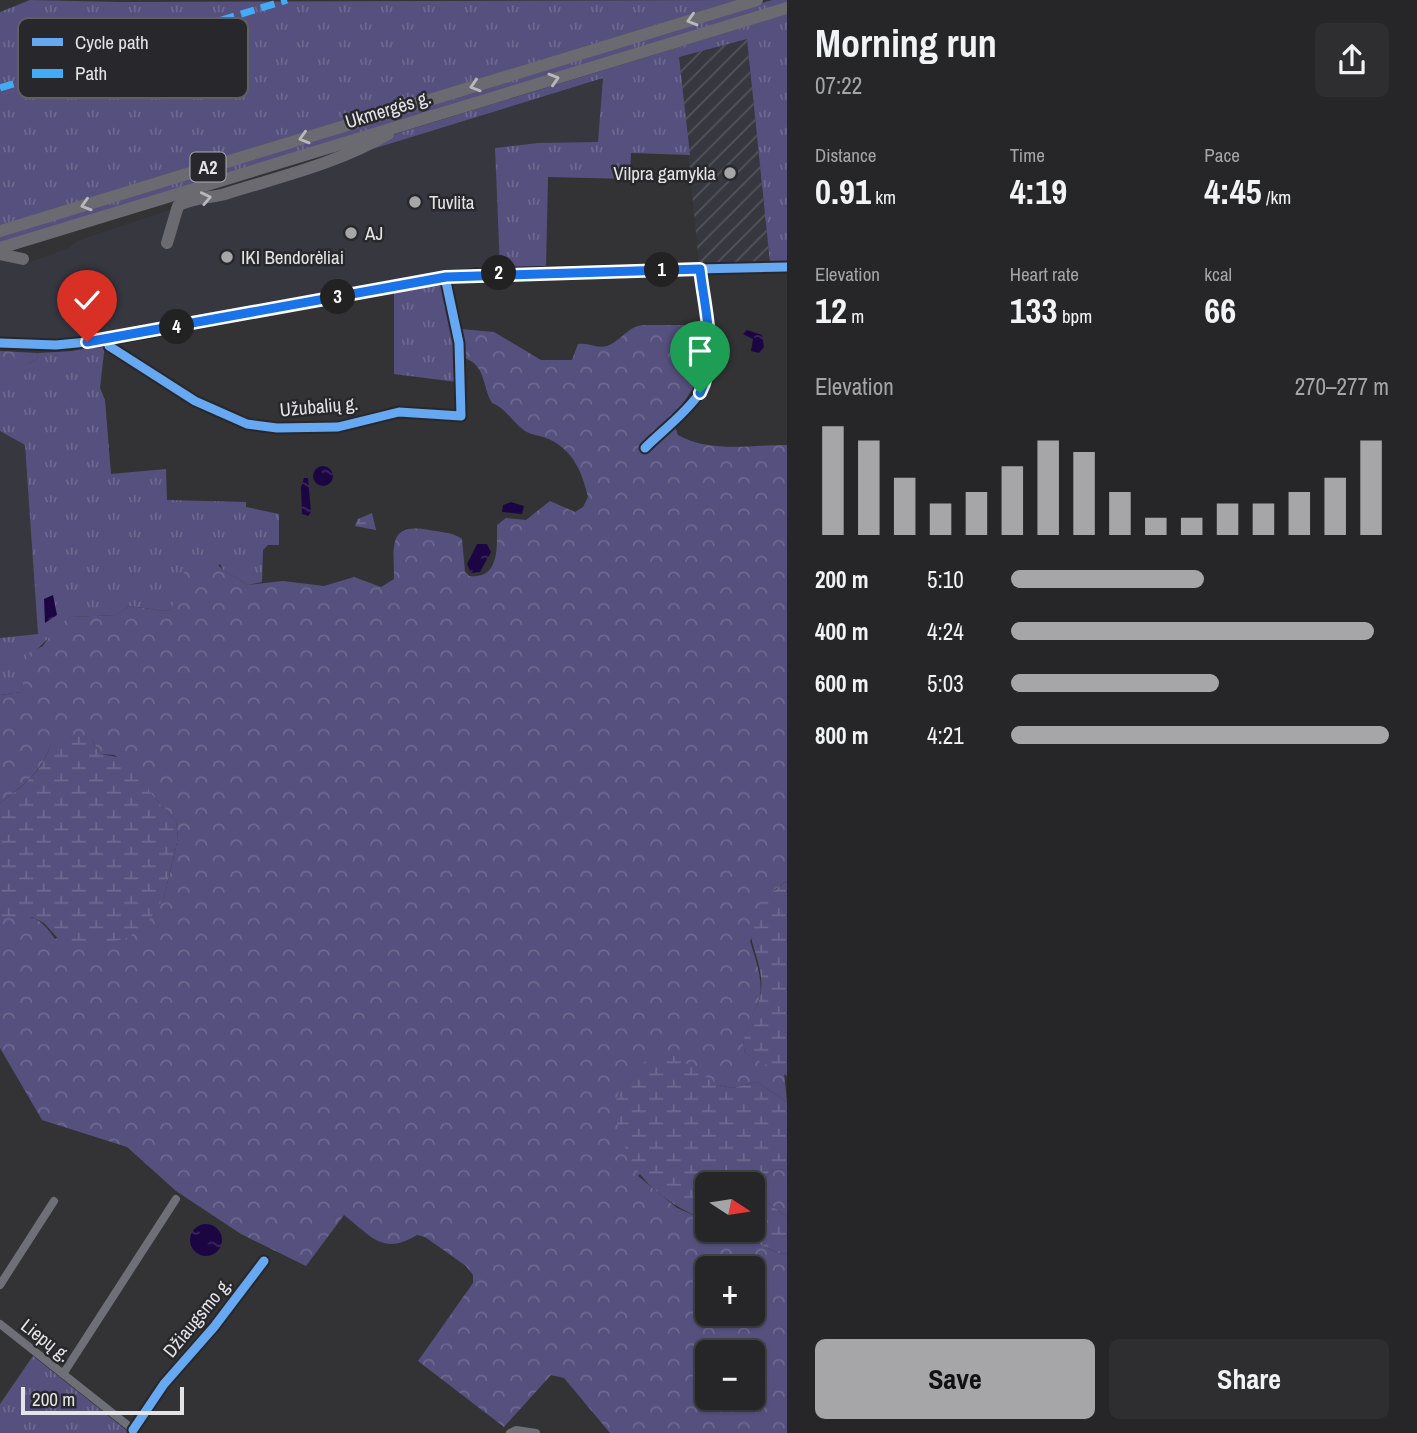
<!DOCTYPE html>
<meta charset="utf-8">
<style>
body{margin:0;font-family:"Archivo Narrow",sans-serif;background:#2e2e30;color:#f1f3f6;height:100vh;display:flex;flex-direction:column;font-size:26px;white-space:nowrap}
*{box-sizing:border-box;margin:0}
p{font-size:23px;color:#a4a5a8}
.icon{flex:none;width:38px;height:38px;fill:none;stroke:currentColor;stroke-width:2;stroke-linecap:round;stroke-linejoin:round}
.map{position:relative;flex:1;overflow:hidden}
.drawer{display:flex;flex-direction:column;background:#262628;width:630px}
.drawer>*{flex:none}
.needle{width:46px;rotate:102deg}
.fabs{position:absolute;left:695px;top:1172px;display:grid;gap:14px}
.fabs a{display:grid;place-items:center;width:70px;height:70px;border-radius:10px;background:#262628;box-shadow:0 2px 5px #0004,0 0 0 2px #424345;font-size:35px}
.scale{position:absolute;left:21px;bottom:18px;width:163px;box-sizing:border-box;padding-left:7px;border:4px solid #e4e4e7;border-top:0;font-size:19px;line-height:24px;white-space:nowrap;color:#e4e4e7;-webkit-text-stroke:5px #28282c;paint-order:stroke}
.pin{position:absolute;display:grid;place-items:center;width:60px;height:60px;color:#fff;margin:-72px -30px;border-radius:50% 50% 50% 0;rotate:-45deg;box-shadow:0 0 7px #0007}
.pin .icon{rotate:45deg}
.km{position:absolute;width:35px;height:35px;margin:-18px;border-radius:50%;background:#222;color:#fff;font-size:19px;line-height:35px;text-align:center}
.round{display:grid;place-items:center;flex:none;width:74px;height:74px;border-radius:10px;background:#2e2e30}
.summary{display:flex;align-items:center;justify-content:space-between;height:119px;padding:0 28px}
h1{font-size:38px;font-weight:800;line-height:52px}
.figures{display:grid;grid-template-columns:repeat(3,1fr);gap:10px;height:119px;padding:7px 28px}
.figures div{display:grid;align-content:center}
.figures b{font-size:35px;font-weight:800}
.figures small{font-size:19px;font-weight:400}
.figures p{font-size:19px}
.chart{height:196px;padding:14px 28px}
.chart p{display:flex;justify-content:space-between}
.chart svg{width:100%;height:126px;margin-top:7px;stroke:#a6a6a9;stroke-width:6}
.cta{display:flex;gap:14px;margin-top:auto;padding:14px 28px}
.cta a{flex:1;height:80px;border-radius:10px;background:#a6a6a9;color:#111;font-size:28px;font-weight:800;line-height:80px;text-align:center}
.cta a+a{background:#2e2e30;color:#f1f3f6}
ul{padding:0 28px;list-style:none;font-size:23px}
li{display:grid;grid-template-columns:112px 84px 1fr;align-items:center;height:52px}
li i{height:18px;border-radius:9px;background:#a6a6a9}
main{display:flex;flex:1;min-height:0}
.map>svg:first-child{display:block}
</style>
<main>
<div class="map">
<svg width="787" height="1433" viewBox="0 0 787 1433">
<defs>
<pattern id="industrial-furrows" width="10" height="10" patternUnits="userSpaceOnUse" patternTransform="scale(1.75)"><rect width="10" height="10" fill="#373740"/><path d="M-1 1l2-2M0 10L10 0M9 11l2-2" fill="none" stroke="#54545c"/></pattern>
<pattern id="grass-tufts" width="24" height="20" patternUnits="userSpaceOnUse" patternTransform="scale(1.75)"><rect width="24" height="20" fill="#56507e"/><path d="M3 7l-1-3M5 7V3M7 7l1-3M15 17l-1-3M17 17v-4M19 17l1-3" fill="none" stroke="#6e6990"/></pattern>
<pattern id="forest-crowns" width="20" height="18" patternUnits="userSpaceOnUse" patternTransform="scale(1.75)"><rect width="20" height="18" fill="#56507e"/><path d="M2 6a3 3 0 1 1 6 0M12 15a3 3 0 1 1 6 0" fill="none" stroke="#6e6990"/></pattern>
<pattern id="wetland-marsh" width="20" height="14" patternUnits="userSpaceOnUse" patternTransform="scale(1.75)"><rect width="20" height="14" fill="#56507e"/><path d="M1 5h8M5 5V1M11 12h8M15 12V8" fill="none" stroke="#6e6990"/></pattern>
<pattern id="water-ripples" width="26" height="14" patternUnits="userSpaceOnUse" patternTransform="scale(1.75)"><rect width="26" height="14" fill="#1b0643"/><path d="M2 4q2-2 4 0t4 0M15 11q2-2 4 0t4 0" fill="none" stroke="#3c2a5e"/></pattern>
</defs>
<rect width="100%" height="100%" fill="#333335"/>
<g fill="#373740">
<polygon points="604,77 599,142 538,143 495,148 500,269 115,335 64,341 0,339 0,257 25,264 69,248 77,241 184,205"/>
<polygon points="0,431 25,445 38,635 0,638"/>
</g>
<polygon fill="url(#industrial-furrows)" points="747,39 770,263 699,265 679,57"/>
<g fill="url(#grass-tufts)">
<polygon points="30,0 120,2 737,0 0,225 0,12"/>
<polygon points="772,0 787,0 787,3 0,244 0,236"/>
<polygon points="787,14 787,263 770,263 747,39 679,57 690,155 631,153 630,179 548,177 546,268 500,269 495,148 538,143 598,142 603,78 366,151 395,134"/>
<path d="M 450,282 C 458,317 465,346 457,382 L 394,374 L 394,292 Z"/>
<polygon points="105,344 100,388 105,400 111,474 166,469 167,500 246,502 246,507 279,514 279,545 268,545 263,550 262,582 248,585 223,570 220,564 171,609 164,611 130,606 116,615 70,617 26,660 26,677 22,692 0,695 0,638 38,634 25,445 0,431 0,364 28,364 37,359 38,353 72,351"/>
<polygon points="33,1356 130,1433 0,1433 0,1404"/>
</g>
<g fill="url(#forest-crowns)" fill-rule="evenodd">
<path d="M 642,325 L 693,325 C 720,356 691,392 672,419 L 678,435 C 709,453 752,445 787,445 L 787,881 L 774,890 L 750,941 C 755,958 763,978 760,996 C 756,1015 739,1034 745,1053 L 784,1072 L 787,1102 L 757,1082 L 732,1088 L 719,1085 L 638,1176 L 677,1208 L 707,1221 L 707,1230 L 728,1230 L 781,1254 L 787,1253 L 787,1433 L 610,1433 L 564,1378 L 551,1375 L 504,1427 L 418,1361 L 473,1283 L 473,1275 L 466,1266 L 425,1237 L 417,1235 C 383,1256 371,1236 344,1215 L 306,1266 L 241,1234 L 176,1191 L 127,1147 L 42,1120 L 0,1048 L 0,918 C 29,914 38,914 55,939 L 164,898 L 178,838 L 176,821 L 150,793 L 141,771 L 114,755 L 100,754 L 91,738 L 51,743 C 43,771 23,786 0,803 L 0,695 L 22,692 L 27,654 L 43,646 L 55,628 L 70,617 L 116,615 L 130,606 L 164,611 L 171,609 C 191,577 166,570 214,561 L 223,570 L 248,585 L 283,581 L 324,586 L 354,577 L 381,587 L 394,579 C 394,547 387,522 429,530 C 440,532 453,532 462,539 L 465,572 L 469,576 C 500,580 497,546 497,525 L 506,518 L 526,520 L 550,501 L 575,512 L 583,507 L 588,497 C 582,471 572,448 546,438 C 539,435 531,435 525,431 C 512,422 507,409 492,403 C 481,384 487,365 462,357 L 461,329 L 494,332 L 541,360 L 572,360 L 578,344 C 588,342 598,349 607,346 C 621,341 626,328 642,325 ZM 707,1269 L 752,1269 L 752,1314 L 707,1314 ZM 707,1353 L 752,1353 L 752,1398 L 707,1398 Z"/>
<polygon points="0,351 38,353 37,359 28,364 0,364"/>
<polygon points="787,1169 787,1217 765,1200 759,1185 773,1170"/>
</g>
<g fill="url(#wetland-marsh)">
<polygon points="372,513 376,530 355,526 358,519"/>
<path d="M 78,734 L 91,738 L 100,754 L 129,759 L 142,771 L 150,793 L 176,821 L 178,838 L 164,898 L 145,926 L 125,939 L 79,948 L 63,944 L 44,923 L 32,917 L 0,918 L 0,803 C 23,786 43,772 51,743 L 62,736 Z"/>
<path d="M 787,881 L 787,1076 L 745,1053 C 739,1034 755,1015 760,997 C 770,947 718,929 787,881 Z"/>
<path d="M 654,1054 L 674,1056 L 719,1085 L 732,1088 L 757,1082 L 787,1102 L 787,1169 L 773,1170 L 759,1185 L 765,1200 L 787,1217 L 787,1253 L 781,1254 L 728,1230 L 752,1230 L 752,1185 L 707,1185 L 707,1221 C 661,1201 630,1177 618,1126 C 615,1115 614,1099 620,1089 C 627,1075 642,1064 654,1054 Z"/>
</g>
<g fill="url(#water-ripples)">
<polygon points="747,330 762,335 764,347 759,353 751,351 753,339 743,334"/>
<circle cx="323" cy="476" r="10"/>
<polygon points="304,478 308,478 311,512 308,516 302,514 301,487"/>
<polygon points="511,502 524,506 522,514 502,512 503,505"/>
<polygon points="477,544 487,544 491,552 480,572 471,573 467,564"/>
<polygon points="53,595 57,615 45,623 44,599"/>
<circle cx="206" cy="1240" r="16"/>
</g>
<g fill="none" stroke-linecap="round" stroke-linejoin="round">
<g stroke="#6f6f77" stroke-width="8">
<polyline points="108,340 109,346 195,401 247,424 277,428 338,427 399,412 461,416 459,343 445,277"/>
<path d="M 645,448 C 663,430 684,415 699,394 C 719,365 704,302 700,269"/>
<polyline points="0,1285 54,1201"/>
<polyline points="0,1324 135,1431"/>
<polyline points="63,1374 176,1199"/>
<polyline points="133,1430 164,1384 214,1327 264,1261"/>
<polyline points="510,1433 516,1430 536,1433"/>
</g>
<polyline stroke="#6f6f78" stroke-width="10" points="0,343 56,345 108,340 416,282 476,274 787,267"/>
<g stroke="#6a6a70" stroke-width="12">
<polyline points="0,231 757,0"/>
<path d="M 167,243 L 178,206 C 190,198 210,198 225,194 C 282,176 336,164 388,134"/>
<polyline points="0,248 787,8"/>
<polyline points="0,254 23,259"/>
</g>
<polyline stroke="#42abf6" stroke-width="7" stroke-dasharray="14 7" stroke-linecap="butt" points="0,88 287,0"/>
<g stroke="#28282c" stroke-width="13">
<g id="cycleway">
<polyline points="108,340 109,346 195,401 247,424 277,428 338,427 399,412 461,416 459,343 445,277"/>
<polyline points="0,343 56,345 108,340 416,282 476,274 787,267"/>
<path d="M 645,448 C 663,430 684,415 699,394 C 719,365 704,302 700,269"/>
<polyline points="133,1430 164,1384 214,1327 264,1261"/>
</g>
</g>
<use href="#cycleway" stroke="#66a8f1" stroke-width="9"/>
</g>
<defs><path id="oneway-chevron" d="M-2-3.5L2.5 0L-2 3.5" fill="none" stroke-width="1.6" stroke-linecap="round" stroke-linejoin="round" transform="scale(1.75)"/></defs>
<g stroke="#b9b9bd">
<use href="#oneway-chevron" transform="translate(692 20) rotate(163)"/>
<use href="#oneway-chevron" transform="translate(554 79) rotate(-17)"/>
<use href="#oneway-chevron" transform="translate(475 86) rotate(163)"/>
<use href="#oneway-chevron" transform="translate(304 138) rotate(163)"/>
<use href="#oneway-chevron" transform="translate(206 198) rotate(-12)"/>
<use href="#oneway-chevron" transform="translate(86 205) rotate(163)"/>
</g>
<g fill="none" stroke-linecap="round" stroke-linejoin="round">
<g stroke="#fff" stroke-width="14">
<path id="route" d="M 87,342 L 446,277 L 700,269 C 704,307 719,357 700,393"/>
</g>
<use href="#route" stroke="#1a73e8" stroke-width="9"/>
</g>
<g fill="#a6a6a9" stroke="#28282c" stroke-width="2.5">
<circle cx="730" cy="173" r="7"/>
<circle cx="415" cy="202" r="7"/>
<circle cx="351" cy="233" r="7"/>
<circle cx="227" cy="257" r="7"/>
</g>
<g text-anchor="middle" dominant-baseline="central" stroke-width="5" stroke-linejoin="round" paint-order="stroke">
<rect fill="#28282c" stroke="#acacaf" stroke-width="2" x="190.5" y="152.5" width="35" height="29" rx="5"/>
<g font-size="18" font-weight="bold" fill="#e4e4e7">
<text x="208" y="167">A2</text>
</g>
<g font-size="19" fill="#e4e4e7" stroke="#28282c">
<text transform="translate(388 109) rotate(-17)">Ukmergės g.</text>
<text transform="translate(319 406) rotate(-5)">Užubalių g.</text>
<text transform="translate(197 1317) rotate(-51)">Džiaugsmo g.</text>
<text transform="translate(46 1340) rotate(38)">Liepų g.</text>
</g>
<g font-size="19" fill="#e4e4e7" stroke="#28282c" text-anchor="start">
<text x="716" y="173" text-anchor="end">Vilpra gamykla</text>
<text x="429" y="202">Tuvlita</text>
<text x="365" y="233">AJ</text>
<text x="241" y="257">IKI Bendorėliai</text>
</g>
</g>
<rect x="18" y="18" width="230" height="80" rx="10" fill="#28282c" stroke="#606064" stroke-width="2"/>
<rect x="32" y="38" width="31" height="8" fill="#66a8f1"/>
<rect x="32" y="69" width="31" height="9" fill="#42abf6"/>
<g font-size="19" fill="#e4e4e7">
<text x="75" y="49">Cycle path</text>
<text x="75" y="80">Path</text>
</g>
</svg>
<div class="fabs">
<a><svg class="needle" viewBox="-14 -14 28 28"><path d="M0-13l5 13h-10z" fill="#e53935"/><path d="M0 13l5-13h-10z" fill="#a4a5a8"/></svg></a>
<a>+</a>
<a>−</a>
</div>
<div class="scale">200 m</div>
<div class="pin" style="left:700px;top:393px;background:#1e9e55"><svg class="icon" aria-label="arrive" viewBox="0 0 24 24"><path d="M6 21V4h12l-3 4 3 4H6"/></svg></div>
<div class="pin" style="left:87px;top:342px;background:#d93025"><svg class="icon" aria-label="check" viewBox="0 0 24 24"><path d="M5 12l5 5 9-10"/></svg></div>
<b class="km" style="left:662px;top:270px">1</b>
<b class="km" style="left:499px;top:273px">2</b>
<b class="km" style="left:338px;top:297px">3</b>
<b class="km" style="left:177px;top:327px">4</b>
</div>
<section class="drawer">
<div class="summary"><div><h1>Morning run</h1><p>07:22</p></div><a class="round"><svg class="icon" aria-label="share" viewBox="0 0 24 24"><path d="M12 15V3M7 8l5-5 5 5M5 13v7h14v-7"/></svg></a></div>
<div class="figures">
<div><p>Distance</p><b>0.91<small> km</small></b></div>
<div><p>Time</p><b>4:19</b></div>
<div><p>Pace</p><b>4:45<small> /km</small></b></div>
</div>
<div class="figures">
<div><p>Elevation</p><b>12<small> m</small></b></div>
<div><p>Heart rate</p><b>133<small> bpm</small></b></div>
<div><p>kcal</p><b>66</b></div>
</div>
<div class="chart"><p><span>Elevation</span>270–277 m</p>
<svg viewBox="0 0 160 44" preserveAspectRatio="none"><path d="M5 44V6M15 44V11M25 44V24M35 44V33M45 44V29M55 44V20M65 44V11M75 44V15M85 44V29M95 44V38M105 44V38M115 44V33M125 44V33M135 44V29M145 44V24M155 44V11"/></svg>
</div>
<ul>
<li><b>200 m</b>5:10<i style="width:51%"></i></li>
<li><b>400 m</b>4:24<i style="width:96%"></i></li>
<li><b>600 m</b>5:03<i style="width:55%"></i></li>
<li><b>800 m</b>4:21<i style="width:100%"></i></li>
</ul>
<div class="cta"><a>Save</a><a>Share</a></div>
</section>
</main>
